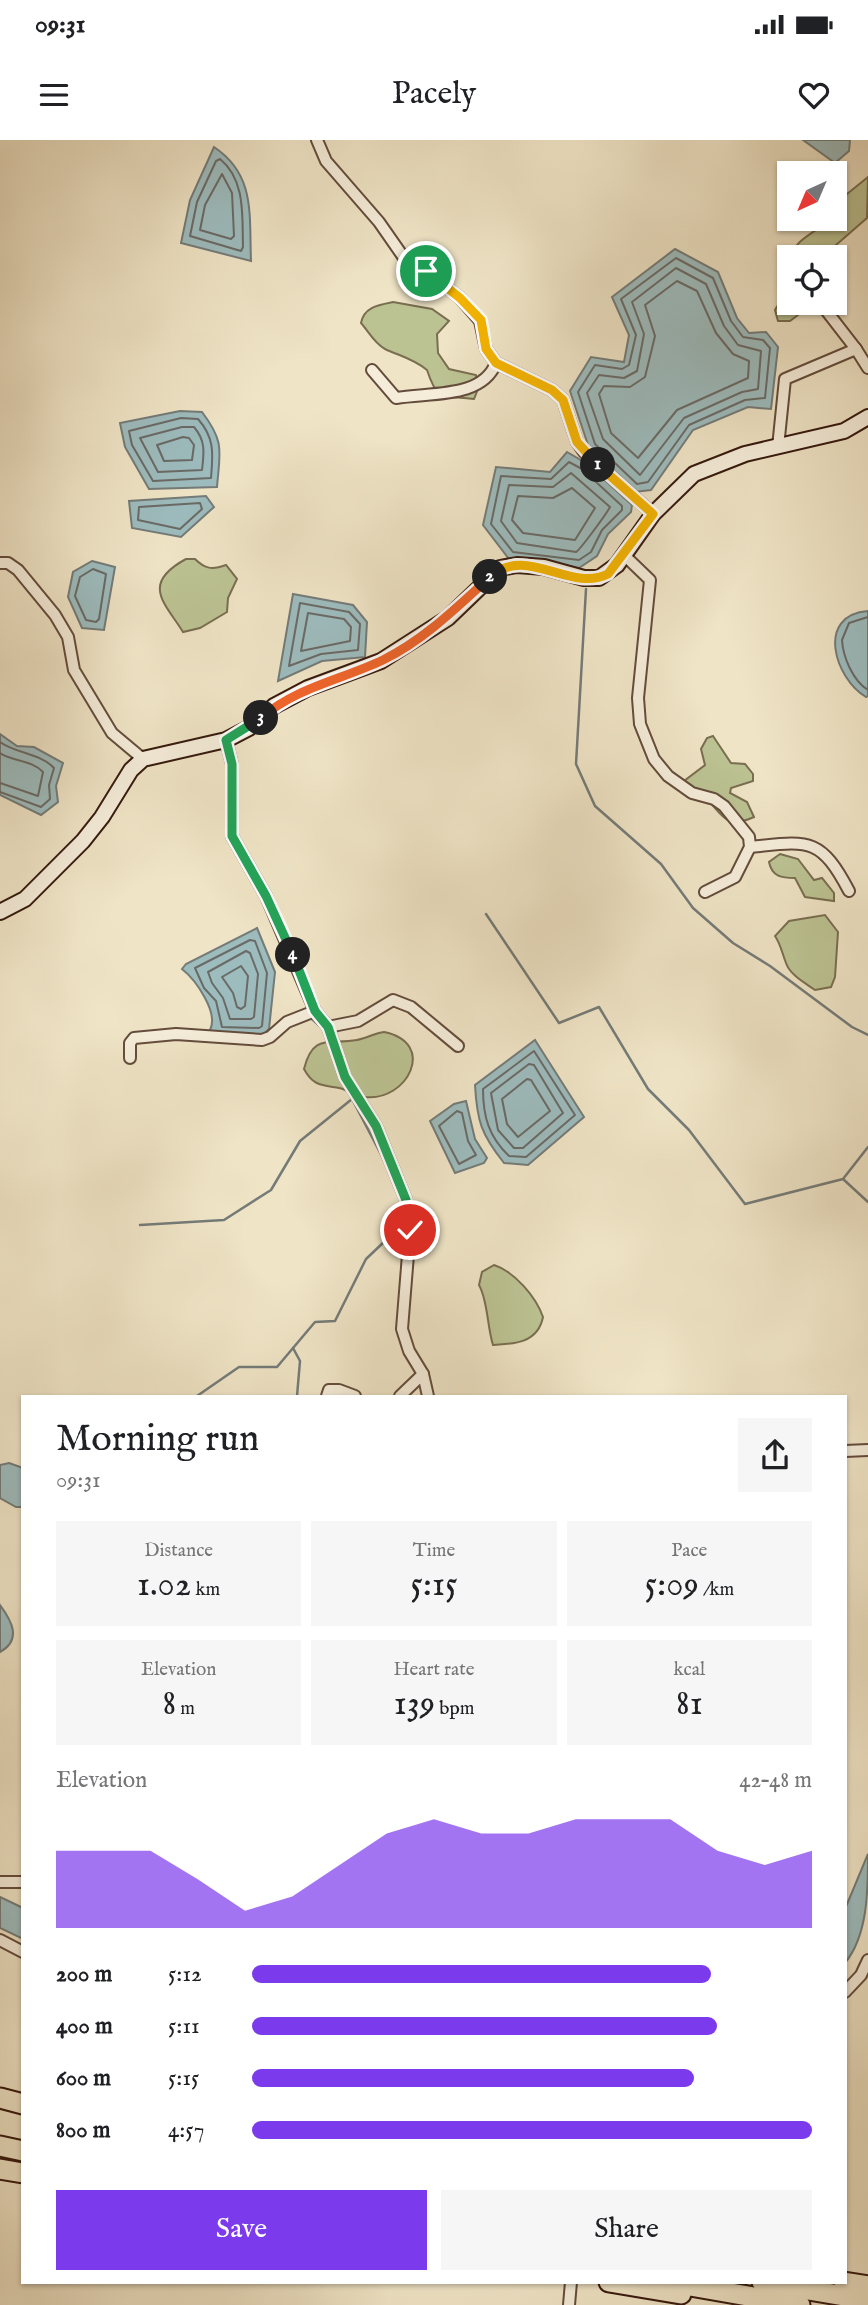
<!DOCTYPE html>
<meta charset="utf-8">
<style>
body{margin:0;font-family:"IM FELL English",serif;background:#f6f6f6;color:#202124;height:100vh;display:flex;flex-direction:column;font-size:26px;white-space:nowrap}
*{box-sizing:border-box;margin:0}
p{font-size:23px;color:#757577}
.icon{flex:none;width:38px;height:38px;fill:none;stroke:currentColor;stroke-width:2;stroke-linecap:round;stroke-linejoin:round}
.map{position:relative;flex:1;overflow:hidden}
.sheet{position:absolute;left:21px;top:1255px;width:826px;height:889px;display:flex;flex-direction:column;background:#fff;border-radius:0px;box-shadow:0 2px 5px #0004}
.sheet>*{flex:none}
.needle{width:46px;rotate:224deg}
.tools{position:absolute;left:777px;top:21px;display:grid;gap:14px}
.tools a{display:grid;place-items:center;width:70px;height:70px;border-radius:0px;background:#fff;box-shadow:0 2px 5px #0004;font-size:35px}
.pin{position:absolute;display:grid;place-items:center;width:60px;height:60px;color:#fff;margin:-30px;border:4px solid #fff;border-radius:50%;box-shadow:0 2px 7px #0007}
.km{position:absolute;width:35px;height:35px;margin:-18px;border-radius:50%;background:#222;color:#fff;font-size:19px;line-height:35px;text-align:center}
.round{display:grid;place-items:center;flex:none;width:74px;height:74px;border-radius:0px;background:#f6f6f6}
.overview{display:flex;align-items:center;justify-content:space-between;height:119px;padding:0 35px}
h1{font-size:38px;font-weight:600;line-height:52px}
.figures{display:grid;grid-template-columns:repeat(3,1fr);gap:10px;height:119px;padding:7px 35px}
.figures div{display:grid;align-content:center;border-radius:0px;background:#f6f6f6;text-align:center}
.figures b{font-size:35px;font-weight:600}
.figures small{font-size:19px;font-weight:400}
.figures p{font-size:19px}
.chart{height:196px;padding:14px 35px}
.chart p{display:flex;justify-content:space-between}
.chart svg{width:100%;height:126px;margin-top:7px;fill:#7c3aed;opacity:.7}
.action{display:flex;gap:14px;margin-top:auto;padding:14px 35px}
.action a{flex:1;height:80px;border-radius:0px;background:#7c3aed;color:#fff;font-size:28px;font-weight:600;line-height:80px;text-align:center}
.action a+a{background:#f6f6f6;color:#202124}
ul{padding:0 35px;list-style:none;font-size:23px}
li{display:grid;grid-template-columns:112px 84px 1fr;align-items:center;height:52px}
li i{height:18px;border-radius:9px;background:#7c3aed}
.status{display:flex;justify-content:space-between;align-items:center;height:49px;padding:0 35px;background:#fff;direction:ltr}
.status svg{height:19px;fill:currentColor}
header{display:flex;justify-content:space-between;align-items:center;height:91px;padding:0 35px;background:#fff;font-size:32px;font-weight:600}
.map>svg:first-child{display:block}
</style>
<div class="status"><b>09:31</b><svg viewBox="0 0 49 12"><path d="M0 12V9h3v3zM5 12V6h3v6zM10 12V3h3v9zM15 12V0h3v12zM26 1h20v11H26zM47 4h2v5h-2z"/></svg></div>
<header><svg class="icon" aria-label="menu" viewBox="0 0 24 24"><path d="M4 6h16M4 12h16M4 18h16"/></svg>Pacely<svg class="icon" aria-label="heart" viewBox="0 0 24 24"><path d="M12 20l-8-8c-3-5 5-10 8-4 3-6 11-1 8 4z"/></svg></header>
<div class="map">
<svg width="868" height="2165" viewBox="0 0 868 2165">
<rect width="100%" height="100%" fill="#efe4c6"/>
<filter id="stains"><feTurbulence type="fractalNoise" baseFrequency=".00286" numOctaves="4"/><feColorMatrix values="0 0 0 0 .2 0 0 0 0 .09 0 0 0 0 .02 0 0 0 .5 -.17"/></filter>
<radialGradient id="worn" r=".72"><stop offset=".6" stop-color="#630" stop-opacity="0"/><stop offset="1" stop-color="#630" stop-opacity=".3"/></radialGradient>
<g fill="#bcc393" stroke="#796e50" stroke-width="2">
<path d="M 868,37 L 867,78 L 836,105 L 827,117 L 790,115 C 799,97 816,93 829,79 L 835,79 L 842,58 Z"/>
<polygon points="789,147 789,163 793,163 798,175 790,181 778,181 775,170"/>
<path d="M 393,162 L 432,169 L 449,181 L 437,194 L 438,213 L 449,229 L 476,235 L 478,249 L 474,259 C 442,255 438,263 427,230 C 414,219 400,216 385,209 C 374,203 369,192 361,183 C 364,167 378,165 393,162 Z"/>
<path d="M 186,419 L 195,419 C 205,429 212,430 226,425 L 237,439 L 228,458 L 227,472 L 200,488 L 183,492 C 165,463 140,444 186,419 Z"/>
<path d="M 713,596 L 731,623 L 745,624 L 753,634 L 753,641 L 731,648 L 730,653 L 747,662 L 754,677 C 723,691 722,672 703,655 C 697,650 691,646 684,641 L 705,625 L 701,609 L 707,598 Z"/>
<path d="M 780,714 L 798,719 L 814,740 L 822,738 L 834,753 L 834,761 L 805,757 L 795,738 C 782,738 772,737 769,722 Z"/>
<path d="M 825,775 L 838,792 L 835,837 L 831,847 L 815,850 C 805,843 790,835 786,823 C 782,813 781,805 775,796 L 789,781 Z"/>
<path d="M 384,892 C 438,903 407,962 365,957 C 356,956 348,950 339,948 C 322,945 313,946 304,929 C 313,893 329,905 357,900 C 367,898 375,893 384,892 Z"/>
<path d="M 494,1125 C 515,1132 536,1157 543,1177 C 538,1203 514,1204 493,1205 C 487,1186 488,1161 479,1145 L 482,1132 Z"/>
</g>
<g fill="#9dbcbe" stroke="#747b78" stroke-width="2">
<polygon points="803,0 850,0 849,11 835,23"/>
<path d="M 214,7 C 256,35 249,75 251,121 L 181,103 L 190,60 Z"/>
<polygon points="675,109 718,132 737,178 749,193 766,192 778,207 771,269 748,267 693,290 651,350 634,352 589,308 570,251 591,217 624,222 629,195 612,157"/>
<path d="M 180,271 L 202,272 C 225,302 220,311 217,347 L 149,349 L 125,307 L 120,283 Z"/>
<polygon points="567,312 586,323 632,365 631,372 608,394 597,416 579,428 542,421 509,419 483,385 496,327 550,332"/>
<polygon points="206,356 214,367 181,397 132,388 129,361"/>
<polygon points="92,421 115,427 104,490 82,488 68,457 73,432"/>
<polygon points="293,454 353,465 367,482 365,517 322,521 278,541"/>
<path d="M 868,471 L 868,556 L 866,557 C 835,539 815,475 868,471 Z"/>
<polygon points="0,594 17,606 34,607 63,623 56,646 58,662 41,675 0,655"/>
<path d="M 257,788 L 275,832 L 269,889 L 263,895 L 213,894 L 210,890 C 219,873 196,840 182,829 L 186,824 Z"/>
<path d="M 535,900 L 584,977 L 528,1025 L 504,1023 C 481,994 477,981 475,945 Z"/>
<polygon points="466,961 475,999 487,1018 484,1023 455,1033 430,981 454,964"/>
<polygon points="9,1323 23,1328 23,1367 16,1367 0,1358 0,1325"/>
<path d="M 0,1465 C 12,1481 22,1500 0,1512 Z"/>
<path d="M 868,1714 C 868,1750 868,1795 845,1823 L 845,1769 Z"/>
<polygon points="0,1757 23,1768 23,1799 0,1788"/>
</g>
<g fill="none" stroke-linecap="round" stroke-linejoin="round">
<g stroke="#6a6a66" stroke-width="2">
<path d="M 220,19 C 246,40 242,77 243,107 L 241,111 L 190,96 L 197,62 L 216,21 Z"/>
<polygon points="222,34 232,53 234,96 231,99 200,90 205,65"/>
<polygon points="676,118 713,138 731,181 743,197 763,200 770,208 765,258 745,260 689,285 648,342 637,344 595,304 578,252 595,225 622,229 629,225 636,195 621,159"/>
<polygon points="676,128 706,144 724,186 738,205 761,211 758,249 742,252 684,278 640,335 603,299 587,253 599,235 624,238 637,231 644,194 632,162"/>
<polygon points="677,141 697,151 716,193 733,214 749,221 748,238 677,270 638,318 611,293 599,254 604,246 630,247 645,237 655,196 645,165"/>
<path d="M 181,278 L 198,279 C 215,298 213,314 211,338 L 153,341 L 132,305 L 129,291 Z"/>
<path d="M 182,287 L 194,287 C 206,301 204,313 202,330 L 158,332 L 140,298 Z"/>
<polygon points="183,297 189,298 194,305 192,320 164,321 157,305"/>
<polygon points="569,322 582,329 622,366 622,370 602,390 591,412 579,420 513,412 491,384 501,336 551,339"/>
<path d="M 571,333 L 610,367 C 607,373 580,410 576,412 L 517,403 L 501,381 L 509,345 L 553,347 Z"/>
<polygon points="572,348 595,368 575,400 523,393 512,380 518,356 553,358"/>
<polygon points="200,363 202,369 180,389 138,380 139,367"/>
<polygon points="93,429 106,434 99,479 96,482 86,480 75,456 80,437"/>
<polygon points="300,463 349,472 360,484 358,510 321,514 289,526"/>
<polygon points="308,473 344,479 351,487 350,501 301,511"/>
<path d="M 868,477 L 849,483 L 842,500 C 843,517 853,541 868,550"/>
<path d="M 0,602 C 17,614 40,613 54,628 L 49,645 L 50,659 L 41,667 L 0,652"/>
<path d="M 0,613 C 14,622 32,620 43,632 L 38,656 L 0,643"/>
<polygon points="250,800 255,801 267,833 262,886 259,888 222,887 216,861 204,848 195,828"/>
<polygon points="246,811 250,813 258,834 254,877 251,879 230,879 223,858 212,843 208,832"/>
<polygon points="241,826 248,836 245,866 241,869 237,867 233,853 222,837"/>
<path d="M 534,911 L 575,975 L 526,1017 L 509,1016 C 489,997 483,977 483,949 Z"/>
<polygon points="529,924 534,925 563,973 523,1008 514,1008 498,990 491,953"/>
<polygon points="527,939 531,940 550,971 518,997 507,984 502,959"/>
<polygon points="457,971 462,973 468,1001 476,1015 459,1024 439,986"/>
</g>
<g stroke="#747b78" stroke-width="2.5">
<polyline points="586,449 576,624 595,666 661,724 693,768 733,803 770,826 852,887 868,895"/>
<polyline points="486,774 559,883 599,867 648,949 689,990 745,1064 843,1039 868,1007"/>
<polyline points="312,879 322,888"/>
<polyline points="350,955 386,1024"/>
<polyline points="843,1039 868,1062"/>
<polyline points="140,1085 224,1080 271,1050 300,1001 352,959"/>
<polyline points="293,1208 300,1221 297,1256"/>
<polyline points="197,1256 239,1227 277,1227 315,1182 335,1181 366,1119 404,1083"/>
</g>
<g stroke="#644c3c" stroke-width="14">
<g id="street">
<polyline points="317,0 326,21 379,82 409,125 426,131 460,158 480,181 486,209 496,223 552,250 563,260 577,302 584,312 653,374"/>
<polyline points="815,163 825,169 856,209"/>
<path d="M 372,230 L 396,258 C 430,252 482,259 496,223"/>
<polyline points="778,307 785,239 856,209 868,228"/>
<polyline points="624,415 650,440 638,558 640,584 654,619 668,636 692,653 714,659 724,666 749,697 750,707 735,737 705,752"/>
<polyline points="0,423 8,423 18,430 55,475 68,497 74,530 112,593 143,619"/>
<polyline points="226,600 232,624 232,696 266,756 315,871 328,887 345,937 376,986 406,1060 410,1090 402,1189 409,1211 423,1234 428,1256"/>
<path d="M 750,707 C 808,701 820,696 849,751"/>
<polyline points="328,887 358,881 393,860 411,867 458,906"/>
<polyline points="130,918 130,903 134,898 176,894 262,900 270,897 287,882 315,871"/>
<polyline points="327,1256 329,1250 339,1250 355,1256"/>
<polyline points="400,1256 423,1234"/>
<polyline points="845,1311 868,1310"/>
<polyline points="0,1742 23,1742"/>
<polyline points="0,1800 23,1812"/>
<polyline points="845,1852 861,1835 868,1820"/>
<polyline points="569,2165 571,2142"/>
</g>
</g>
<g stroke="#36190e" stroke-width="18">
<polyline id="secondary" points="0,772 25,759 83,701 102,677 131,630 143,619 226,600 249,588 274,566 308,548 381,521 448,478 500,428 517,425 544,427 584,438 599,438 617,425 653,374 694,334 745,314 844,291 868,277"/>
</g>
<g stroke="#36190e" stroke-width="23">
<g id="highway">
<polyline points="0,1958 23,1964"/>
<polyline points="0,2006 23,2011"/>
<polyline points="0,2029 23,2033"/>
<polyline points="609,2142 681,2154"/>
<polyline points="667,2142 800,2165"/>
<polyline points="762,2142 868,2160"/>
<polyline points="844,2142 868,2146"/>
</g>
</g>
<use href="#street" stroke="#f5edda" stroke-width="10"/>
<use href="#secondary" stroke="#f5edda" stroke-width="14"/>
<use href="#highway" stroke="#efe4c6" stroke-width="19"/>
</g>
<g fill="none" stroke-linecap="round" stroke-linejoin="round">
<g stroke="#fff" stroke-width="14">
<polyline id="split-1" points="426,131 460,158 481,180 486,209 496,223 552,250 563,260 577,302 598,325"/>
</g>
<g stroke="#fff" stroke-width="14">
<path id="split-2" d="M 490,437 C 526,404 570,453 608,434 L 653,374 L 598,325"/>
</g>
<g stroke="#fff" stroke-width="14">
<path id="split-3" d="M 261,578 C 297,547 341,540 383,520 C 425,499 456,468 490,437"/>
</g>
<g stroke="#fff" stroke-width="14">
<polyline id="split-4" points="261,578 226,600 232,624 232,696 266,756 293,815"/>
</g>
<g stroke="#fff" stroke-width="14">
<polyline id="split-5" points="293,815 315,871 328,887 345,937 376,986 406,1060 410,1090"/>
</g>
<use href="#split-1" stroke="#f5b400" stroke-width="9"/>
<use href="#split-2" stroke="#f5b400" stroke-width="9"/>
<use href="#split-3" stroke="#f0652b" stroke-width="9"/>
<use href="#split-4" stroke="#22a559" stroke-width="9"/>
<use href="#split-5" stroke="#22a559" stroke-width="9"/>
</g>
<rect width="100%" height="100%" filter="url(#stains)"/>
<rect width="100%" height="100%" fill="url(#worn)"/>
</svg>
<div class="tools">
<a><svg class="needle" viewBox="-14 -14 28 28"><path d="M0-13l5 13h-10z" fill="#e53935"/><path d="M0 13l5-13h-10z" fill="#757577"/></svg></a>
<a><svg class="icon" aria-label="locate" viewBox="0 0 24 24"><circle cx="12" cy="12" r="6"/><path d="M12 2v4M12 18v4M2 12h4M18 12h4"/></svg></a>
</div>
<div class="pin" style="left:426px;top:131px;background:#1e9e55"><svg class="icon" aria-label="arrive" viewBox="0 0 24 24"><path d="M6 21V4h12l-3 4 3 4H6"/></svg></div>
<div class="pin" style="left:410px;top:1090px;background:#d93025"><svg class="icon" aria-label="check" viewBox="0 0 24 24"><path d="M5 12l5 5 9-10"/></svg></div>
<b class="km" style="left:598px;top:325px">1</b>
<b class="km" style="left:490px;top:437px">2</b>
<b class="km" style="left:261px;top:578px">3</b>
<b class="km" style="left:293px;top:815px">4</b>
<section class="sheet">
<div class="overview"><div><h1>Morning run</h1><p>09:31</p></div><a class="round"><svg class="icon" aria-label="share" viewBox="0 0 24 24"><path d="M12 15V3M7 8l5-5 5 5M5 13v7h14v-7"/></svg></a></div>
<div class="figures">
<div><p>Distance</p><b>1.02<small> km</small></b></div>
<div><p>Time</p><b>5:15</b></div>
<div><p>Pace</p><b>5:09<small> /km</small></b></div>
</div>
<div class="figures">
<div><p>Elevation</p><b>8<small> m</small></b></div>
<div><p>Heart rate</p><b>139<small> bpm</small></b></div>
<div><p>kcal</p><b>81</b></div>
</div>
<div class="chart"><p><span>Elevation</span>42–48 m</p>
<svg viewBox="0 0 160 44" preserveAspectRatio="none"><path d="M0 44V17L10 17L20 17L30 27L40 38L50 33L60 22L70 11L80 6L90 11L100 11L110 6L120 6L130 6L140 17L150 22L160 17V44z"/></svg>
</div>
<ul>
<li><b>200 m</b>5:12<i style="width:82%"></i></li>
<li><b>400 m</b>5:11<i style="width:83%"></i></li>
<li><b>600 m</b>5:15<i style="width:79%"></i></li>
<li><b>800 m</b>4:57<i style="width:100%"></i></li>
</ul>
<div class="action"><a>Save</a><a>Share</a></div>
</section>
</div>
